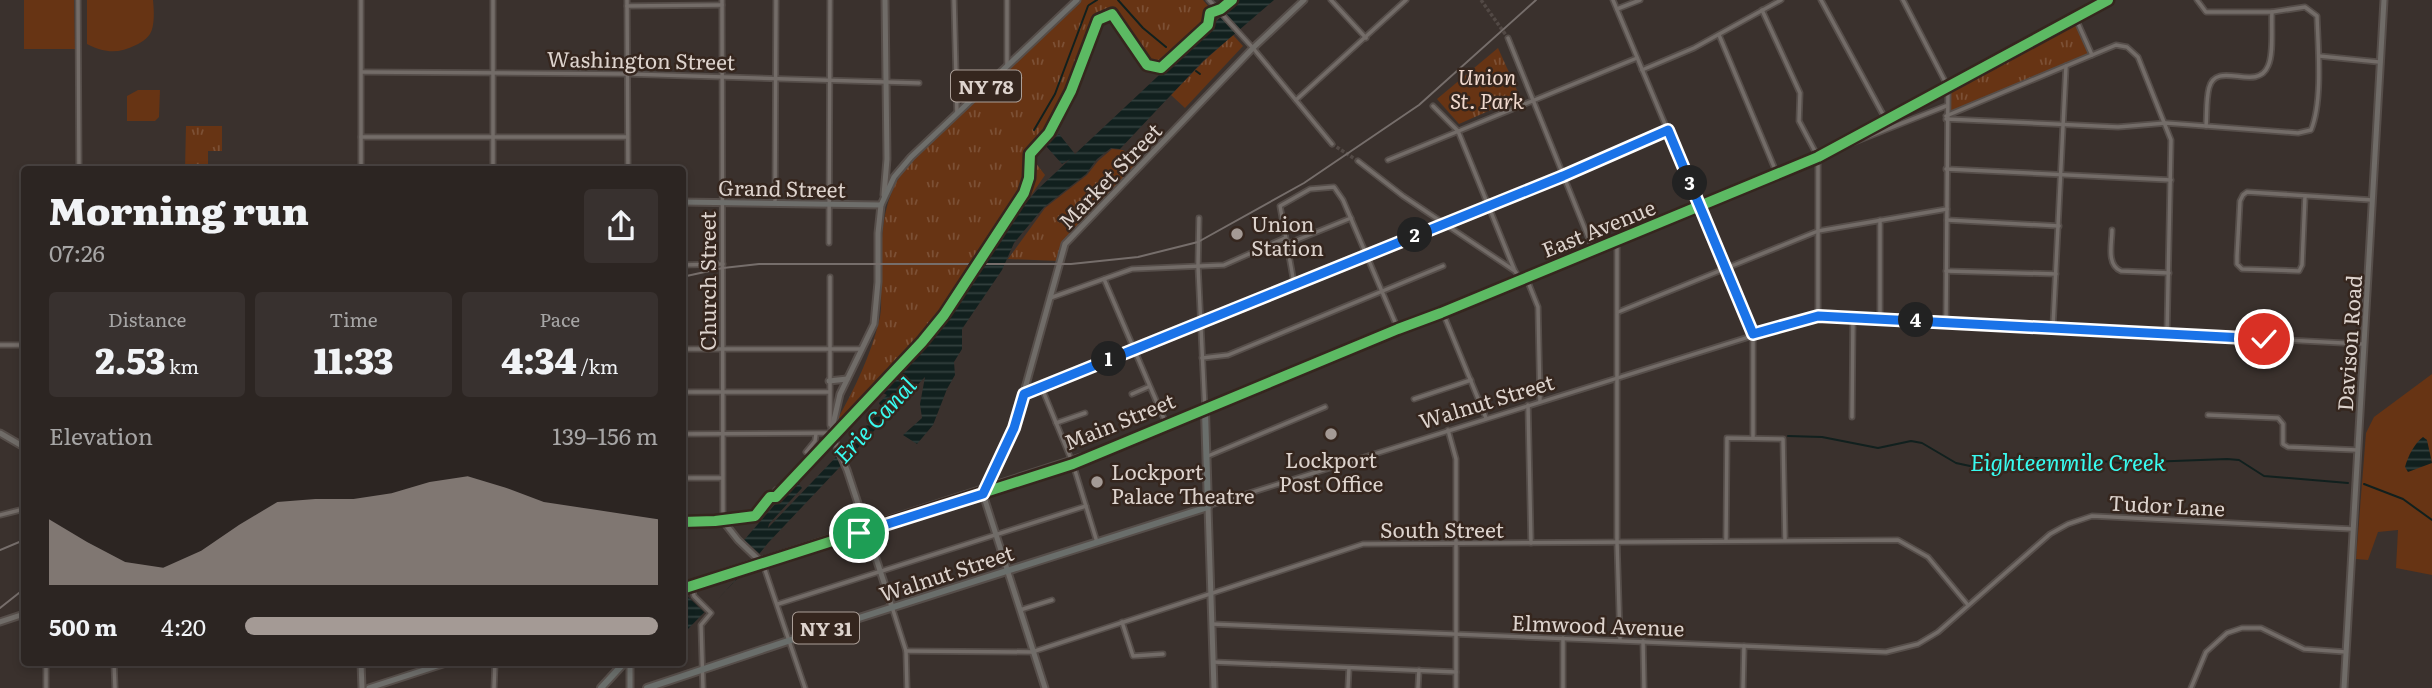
<!DOCTYPE html>
<meta charset="utf-8">
<style>
body{margin:0;font-family:Literata,serif;background:#38312f;color:#f1f3f6;height:100vh;display:flex;flex-direction:column;font-size:26px;white-space:nowrap}
*{box-sizing:border-box;margin:0}
p{font-size:23px;color:#a6a5a5}
.icon{flex:none;width:38px;height:38px;fill:none;stroke:currentColor;stroke-width:2;stroke-linecap:round;stroke-linejoin:round}
.map{position:relative;flex:1;overflow:hidden}
.panel{position:absolute;left:21px;top:166px;width:665px;height:500px;display:flex;flex-direction:column;background:#2c2522;border-radius:7px;box-shadow:0 4px 10px #0003,0 0 0 2px #484240}
.panel>*{flex:none}
.pin{position:absolute;display:grid;place-items:center;width:60px;height:60px;color:#fff;margin:-30px;border:4px solid #fff;border-radius:50%;box-shadow:0 2px 7px #0007}
.km{position:absolute;width:35px;height:35px;margin:-18px;border-radius:50%;background:#222;color:#fff;font-size:19px;line-height:35px;text-align:center}
.round{display:grid;place-items:center;flex:none;width:74px;height:74px;border-radius:7px;background:#38312f}
.overview{display:flex;align-items:center;justify-content:space-between;height:119px;padding:0 28px}
h1{font-size:38px;font-weight:800;line-height:52px}
.figures{display:grid;grid-template-columns:repeat(3,1fr);gap:10px;height:119px;padding:7px 28px}
.figures div{display:grid;align-content:center;border-radius:7px;background:#38312f;text-align:center}
.figures b{font-size:35px;font-weight:800}
.figures small{font-size:19px;font-weight:400}
.figures p{font-size:19px}
.chart{height:196px;padding:14px 28px}
.chart p{display:flex;justify-content:space-between}
.chart svg{width:100%;height:126px;margin-top:7px;fill:#a49a95;opacity:.7}
ul{padding:0 28px;list-style:none;font-size:23px}
li{display:grid;grid-template-columns:112px 84px 1fr;align-items:center;height:52px}
li i{height:18px;border-radius:9px;background:#a49a95}
.map>svg:first-child{display:block}
</style>
<div class="map">
<svg width="2432" height="688" viewBox="0 0 2432 688">
<defs>
<pattern id="park-tufts" width="24" height="20" patternUnits="userSpaceOnUse" patternTransform="scale(1.75)"><rect width="24" height="20" fill="#673414"/><path d="M3 7l-1-3M5 7V3M7 7l1-3M15 17l-1-3M17 17v-4M19 17l1-3" fill="none" stroke="#7c5035"/></pattern>
<pattern id="water-rules" width="6" height="5" patternUnits="userSpaceOnUse" patternTransform="scale(1.75)"><rect width="6" height="5" fill="#11201e"/><path d="M0 2.5h6" fill="none" stroke="#33403e"/></pattern>
</defs>
<rect width="100%" height="100%" fill="#3a312d"/>
<g fill="#673414">
<polygon points="24,0 74,0 75,49 24,49"/>
<path d="M 87,0 L 153,0 C 154,10 155,26 150,34 C 147,39 140,43 136,45 C 118,54 105,53 87,44 Z"/>
<polygon points="138,90 160,90 159,117 155,121 127,121 127,96"/>
<polygon points="2432,374 2432,575 2396,568 2398,530 2378,532 2368,560 2356,559 2366,433 2374,417"/>
</g>
<g fill="url(#park-tufts)">
<path d="M 1077,0 L 1203,0 L 1208,6 L 1206,19 L 1154,73 L 1141,56 L 1116,13 L 1111,10 L 1103,12 L 1098,18 L 1070,90 L 1048,132 L 1028,153 L 1045,175 L 948,316 L 926,343 L 879,391 L 837,420 C 854,390 871,355 879,321 C 882,311 881,299 881,289 C 882,242 878,205 907,165 Z"/>
<polygon points="2076,24 2088,54 1950,112 1950,91"/>
<polygon points="1233,35 1243,46 1185,108 1171,95 1204,61"/>
<polygon points="1498,48 1520,97 1459,124 1437,99"/>
<polygon points="186,126 222,126 222,151 208,151 208,170 185,170"/>
<polygon points="1112,149 1123,150 1140,165 1063,243 1059,261 1008,259 1045,208 1087,175 1098,161"/>
</g>
<g fill="url(#water-rules)">
<polygon points="1239,0 1274,0 1203,61 1120,149 1111,148 1097,159 1086,174 1044,207 1014,243 1002,270 962,329 962,349 954,362 955,375 947,389 933,425 917,444 903,435 922,418 920,404 925,377 768,543 747,569 683,634 683,605 688,599 687,596 745,539 796,480 799,477 801,480 799,484 802,488 769,524 768,528 882,409 879,403 887,395 879,391 926,343 948,316 1015,216 1037,190 1070,159 1062,164 1046,146 1059,134 1075,154"/>
<path d="M 2423,437 L 2427,440 L 2432,463 L 2408,472 L 2405,467 C 2408,456 2414,444 2423,437 Z"/>
</g>
<polygon fill="#3a312d" points="741,537 760,554 705,613 687,596"/>
<g fill="none" stroke-linecap="round" stroke-linejoin="round">
<g stroke="#11201e" stroke-width="2">
<polyline points="1118,0 1143,28 1166,47"/>
<polyline points="1089,5 1097,0"/>
<polyline points="1196,71 1200,74"/>
<polyline points="1034,130 1055,94 1088,6"/>
<polyline points="1788,436 1822,437 1878,448 1911,441 1922,443 1956,463 1970,466 1995,462 2008,458 2069,458 2121,463 2227,459 2239,460 2264,476 2348,483"/>
<polyline points="2364,484 2403,499 2432,520"/>
</g>
<g stroke="#524945" stroke-width="3.5" stroke-dasharray="3.5 2" stroke-linecap="butt">
<polyline points="1481,0 1508,38"/>
<polyline points="1332,144 1358,161"/>
</g>
<g stroke="#564e4a" stroke-width="7">
<g id="street">
<polyline points="78,0 79,170"/>
<polyline points="627,0 628,170"/>
<polyline points="722,0 723,521 754,517 776,490"/>
<polyline points="954,0 957,113"/>
<polyline points="1007,0 1007,66"/>
<polyline points="1209,0 1253,48 1332,144"/>
<polyline points="1331,0 1366,38"/>
<polyline points="1613,0 1753,334 1753,438"/>
<polyline points="1821,0 1886,120"/>
<polyline points="1903,0 1948,87 1946,322"/>
<polyline points="627,6 722,5"/>
<polyline points="1617,9 1640,0"/>
<polyline points="1762,10 1800,93 1799,121 1818,157 1818,316"/>
<polyline points="2076,19 2092,55"/>
<polyline points="1719,35 1777,174"/>
<polyline points="1508,38 1593,249"/>
<polyline points="2319,56 2379,62"/>
<polyline points="1642,70 1694,48 1781,0"/>
<polyline points="362,72 628,74 919,83"/>
<polyline points="1296,100 1406,0"/>
<polyline points="1433,106 1458,131 1514,269"/>
<polyline points="1946,116 2116,45 2127,47 2138,57 2171,140 2167,333"/>
<path d="M 1946,119 L 2118,127 L 2166,123 L 2298,133 L 2311,130 C 2323,101 2318,47 2317,16 L 2305,7 L 2272,12 L 2206,12 L 2197,0"/>
<path d="M 2206,126 C 2207,114 2206,100 2209,88 C 2216,59 2257,93 2268,66 C 2274,54 2271,26 2272,12"/>
<polyline points="361,137 627,137"/>
<polyline points="1839,148 1946,106"/>
<polyline points="1388,160 1637,58"/>
<polyline points="1358,161 1403,196 1515,271 1520,279"/>
<polyline points="1946,169 2171,180"/>
<polyline points="361,170 361,0"/>
<polyline points="493,170 493,0"/>
<polyline points="2305,196 2302,265 2299,271 2242,269 2237,264 2237,256 2240,201 2243,195 2247,192 2372,200"/>
<polyline points="775,203 776,0"/>
<polyline points="1199,218 1198,266 1205,411"/>
<polyline points="1880,220 1880,318"/>
<polyline points="1947,220 2059,226"/>
<path d="M 2112,230 C 2112,243 2106,265 2121,271 L 2169,273"/>
<polyline points="1617,242 1617,542 1620,640"/>
<polyline points="829,243 830,0"/>
<polyline points="1287,244 1351,218"/>
<polyline points="682,265 723,264"/>
<polyline points="1946,271 2056,274"/>
<polyline points="830,277 830,425"/>
<polyline points="1526,277 1538,307 1540,401"/>
<polyline points="1104,279 1167,426"/>
<polyline points="1294,283 1280,206 1310,189 1334,187 1343,200 1398,329"/>
<polyline points="1050,298 1132,269 1224,265 1285,238"/>
<polyline points="1618,312 1818,231 1947,209"/>
<polyline points="1443,313 1486,418"/>
<polyline points="2053,326 2066,66"/>
<polyline points="0,345 24,345"/>
<polyline points="682,349 862,349"/>
<polyline points="1202,358 1228,355 1443,266"/>
<polyline points="1041,386 1073,464 1097,542"/>
<polyline points="682,392 829,392"/>
<polyline points="1024,394 1563,176 1668,130"/>
<polyline points="1132,394 1148,387"/>
<polyline points="1414,399 1471,380"/>
<polyline points="1528,405 1531,543"/>
<polyline points="2208,415 2278,418 2283,424 2283,444 2288,447 2357,450"/>
<polyline points="1852,417 1853,317"/>
<polyline points="1056,423 1085,413"/>
<polyline points="1448,430 1456,459 1456,688"/>
<polyline points="682,434 831,433"/>
<polyline points="806,452 815,441 816,434"/>
<polyline points="1208,456 1325,407"/>
<polyline points="682,478 722,478"/>
<polyline points="1208,506 1816,316 2362,344"/>
<polyline points="0,515 24,509"/>
<polyline points="1726,540 1727,438 1783,439 1785,540"/>
<polyline points="763,564 805,688"/>
<polyline points="691,583 694,596 711,613 701,625 703,688"/>
<polyline points="778,604 1086,506"/>
<polyline points="892,607 906,651 907,688"/>
<polyline points="1020,610 1052,600"/>
<polyline points="1122,622 1133,656 1163,654"/>
<polyline points="1212,624 1886,652 1918,644 1938,632 2050,534 2068,524 2092,516 2352,529"/>
<polyline points="1563,638 1563,688"/>
<polyline points="1643,641 1644,688"/>
<polyline points="906,651 1032,652 1363,544 1898,540 1928,557 1968,605"/>
<polyline points="1213,662 1456,672"/>
<polyline points="46,663 46,688"/>
<polyline points="114,663 115,688"/>
<polyline points="494,688 495,663"/>
<polyline points="1348,688 1349,668"/>
<polyline points="1418,688 1419,670"/>
<polyline points="1743,688 1744,646"/>
<polyline points="2191,688 2206,652 2227,633 2242,628 2261,628 2304,649 2346,652"/>
</g>
</g>
<g stroke="#564e4a" stroke-width="9">
<g id="secondary">
<polyline points="884,195 887,159 885,0"/>
<polyline points="881,205 878,233 878,282 874,324 840,394 831,433 847,470 892,607"/>
<polyline points="829,381 847,379"/>
<polyline points="0,433 24,447"/>
<polyline points="1208,507 1214,688"/>
<polyline points="682,522 723,521 738,540 762,563"/>
<polyline points="0,622 24,614"/>
<polyline points="361,663 362,688"/>
<polyline points="1045,688 983,494 1014,428 1065,244 1253,48 1304,0"/>
<polyline points="2344,688 2384,0"/>
</g>
</g>
<g stroke="#564e4a" stroke-width="9">
<g id="primary">
<polyline points="682,202 881,205 894,177 911,157 1077,0"/>
<polyline points="711,577 1081,457"/>
<polyline points="682,589 1073,464 1205,411"/>
<polyline points="630,663 630,688"/>
<polyline points="369,688 446,663"/>
</g>
</g>
<g stroke="#564e4a" stroke-width="10">
<g id="highway">
<polyline points="601,688 624,663"/>
<polyline points="647,688 815,632 1208,507 1205,411 1398,329 1441,313 1818,157 2108,0"/>
</g>
</g>
<use href="#street" stroke="#736c68" stroke-width="3.5"/>
<use href="#secondary" stroke="#706c68" stroke-width="5"/>
<use href="#primary" stroke="#6e6e6b" stroke-width="5"/>
<use href="#highway" stroke="#6a6e6b" stroke-width="6"/>
<g stroke="#766e6b" stroke-width="2">
<polyline points="682,277 723,268 759,264 1071,264 1138,257 1198,242 1304,183 1419,105 1536,0"/>
<polyline points="0,550 24,540"/>
<polyline points="0,608 24,589"/>
</g>
<g stroke="#35261e" stroke-width="15">
<g id="cycleway">
<polyline points="682,522 715,521 755,516 770,497 776,497 922,342 944,315 1024,193 1029,178 1030,154 1049,133 1071,91 1098,20 1112,14 1147,65 1161,68 1208,25 1210,13 1221,9 1232,0"/>
<polyline points="682,589 1073,464 1398,329 1441,313 1818,157 2108,0"/>
</g>
</g>
<use href="#cycleway" stroke="#5cba63" stroke-width="10"/>
</g>
<g fill="none" stroke-linecap="round" stroke-linejoin="round">
<g stroke="#fff" stroke-width="14">
<polyline id="route" points="859,533 983,494 1014,428 1024,394 1563,176 1668,130 1753,334 1818,316 2264,339"/>
</g>
<use href="#route" stroke="#1a73e8" stroke-width="9"/>
</g>
<g fill="#a49a95" stroke="#35261e" stroke-width="2.5">
<circle cx="1237" cy="234" r="7"/>
<circle cx="1331" cy="434" r="7"/>
<circle cx="1097" cy="482" r="7"/>
</g>
<g text-anchor="middle" dominant-baseline="central" stroke-width="5" stroke-linejoin="round" paint-order="stroke">
<g fill="#35261e" stroke="#ab9f98" stroke-width="2">
<rect x="951" y="70.5" width="70" height="31" rx="5"/>
<rect x="793" y="612.5" width="66" height="31" rx="5"/>
</g>
<g font-size="19" font-weight="bold" fill="#ddd3cd">
<text x="986" y="86">NY 78</text>
<text x="826" y="628">NY 31</text>
</g>
<g font-size="21" fill="#ddd3cd" stroke="#35261e">
<text transform="translate(641 59) rotate(1)">Washington Street</text>
<text transform="translate(1109 175) rotate(-46)">Market Street</text>
<text transform="translate(782 187) rotate(1)">Grand Street</text>
<text transform="translate(1598 227) rotate(-22)">East Avenue</text>
<text transform="translate(706 281) rotate(-90)">Church Street</text>
<text transform="translate(2348 343) rotate(-86)">Davison Road</text>
<text transform="translate(1486 400) rotate(-17)">Walnut Street</text>
<text transform="translate(1119 420) rotate(-22)">Main Street</text>
<text transform="translate(2167 504) rotate(3)">Tudor Lane</text>
<text x="1442" y="528">South Street</text>
<text transform="translate(946 572) rotate(-18)">Walnut Street</text>
<text transform="translate(1598 624) rotate(2)">Elmwood Avenue</text>
</g>
<g font-size="21" font-style="italic" fill="#f0d9ce" stroke="#35261e">
<text x="1487" y="75">Union<tspan x="1487" dy="24">St. Park</tspan></text>
</g>
<g font-size="21" fill="#ddd3cd" stroke="#35261e" text-anchor="start">
<text x="1251" y="222">Union<tspan x="1251" dy="24">Station</tspan></text>
<text x="1331" y="458" text-anchor="middle">Lockport<tspan x="1331" dy="24">Post Office</tspan></text>
<text x="1111" y="470">Lockport<tspan x="1111" dy="24">Palace Theatre</tspan></text>
</g>
<g font-size="23" font-style="italic" fill="#39faef" stroke="#35261e">
<text transform="translate(874 419) rotate(-47)">Erie Canal</text>
<text x="2068" y="461">Eighteenmile Creek</text>
</g>
</g>
</svg>
<div class="pin" style="left:859px;top:533px;background:#1e9e55"><svg class="icon" aria-label="arrive" viewBox="0 0 24 24"><path d="M6 21V4h12l-3 4 3 4H6"/></svg></div>
<div class="pin" style="left:2264px;top:339px;background:#d93025"><svg class="icon" aria-label="check" viewBox="0 0 24 24"><path d="M5 12l5 5 9-10"/></svg></div>
<b class="km" style="left:1109px;top:359px">1</b>
<b class="km" style="left:1415px;top:235px">2</b>
<b class="km" style="left:1690px;top:183px">3</b>
<b class="km" style="left:1916px;top:320px">4</b>
<section class="panel">
<div class="overview"><div><h1>Morning run</h1><p>07:26</p></div><a class="round"><svg class="icon" aria-label="share" viewBox="0 0 24 24"><path d="M12 15V3M7 8l5-5 5 5M5 13v7h14v-7"/></svg></a></div>
<div class="figures">
<div><p>Distance</p><b>2.53<small> km</small></b></div>
<div><p>Time</p><b>11:33</b></div>
<div><p>Pace</p><b>4:34<small> /km</small></b></div>
</div>
<div class="chart"><p><span>Elevation</span>139–156 m</p>
<svg viewBox="0 0 160 44" preserveAspectRatio="none"><path d="M0 44V21L10 29L20 36L30 38L40 32L50 23L60 15L70 14L80 14L90 12L100 8L110 6L120 10L130 15L140 17L150 19L160 21V44z"/></svg>
</div>
<ul>
<li><b>500 m</b>4:20<i style="width:100%"></i></li>
</ul>
</section>
</div>
